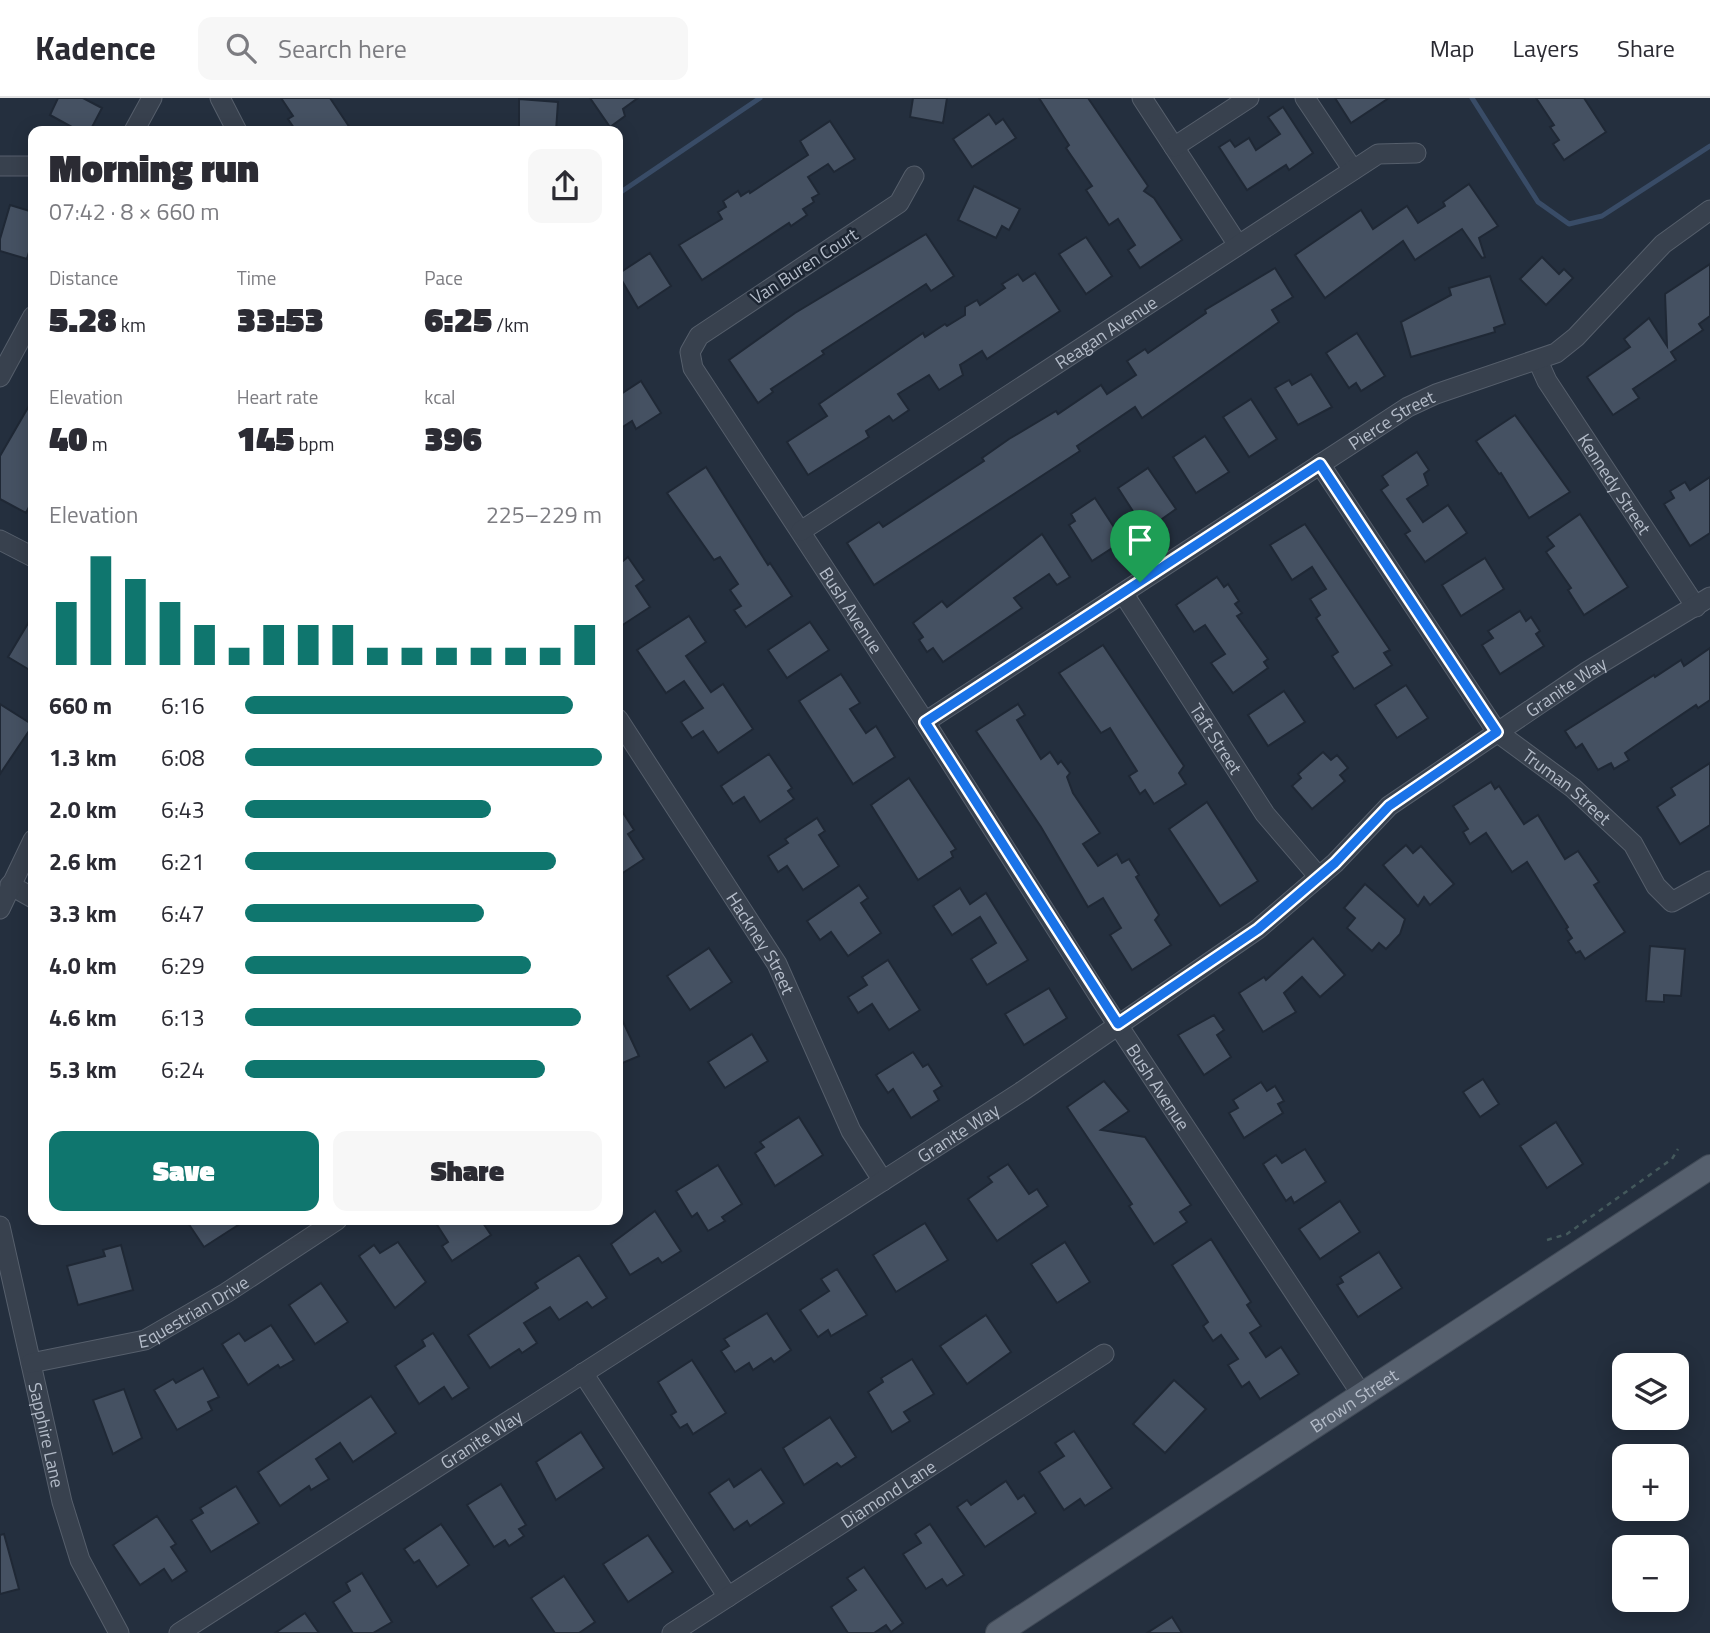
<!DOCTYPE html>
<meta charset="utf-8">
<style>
body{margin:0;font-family:"Titillium Web",sans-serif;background:#f7f7f7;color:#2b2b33;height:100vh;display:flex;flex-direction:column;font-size:26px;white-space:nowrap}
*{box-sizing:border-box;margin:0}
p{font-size:23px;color:#7c7c81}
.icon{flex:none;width:38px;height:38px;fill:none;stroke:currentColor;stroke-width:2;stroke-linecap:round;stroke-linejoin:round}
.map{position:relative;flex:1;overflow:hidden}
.panel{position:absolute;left:28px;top:28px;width:595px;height:1099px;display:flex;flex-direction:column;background:#fff;border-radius:14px;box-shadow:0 4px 18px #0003}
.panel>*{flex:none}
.buttons{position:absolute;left:1612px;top:1255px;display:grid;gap:14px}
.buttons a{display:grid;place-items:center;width:77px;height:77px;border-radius:14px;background:#fff;box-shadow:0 4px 18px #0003;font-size:35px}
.pin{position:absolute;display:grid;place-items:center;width:60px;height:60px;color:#fff;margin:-72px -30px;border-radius:50% 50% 50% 0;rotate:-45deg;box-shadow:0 0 7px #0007}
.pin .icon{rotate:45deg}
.round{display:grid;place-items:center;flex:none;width:74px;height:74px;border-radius:14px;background:#f7f7f7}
.headline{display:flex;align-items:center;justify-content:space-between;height:119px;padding:0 21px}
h1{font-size:38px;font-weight:800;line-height:52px}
.stats{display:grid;grid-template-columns:repeat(3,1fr);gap:10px;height:119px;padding:7px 21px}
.stats div{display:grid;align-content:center}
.stats b{font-size:35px;font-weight:800}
.stats small{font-size:19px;font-weight:400}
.stats p{font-size:19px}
.chart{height:196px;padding:14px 21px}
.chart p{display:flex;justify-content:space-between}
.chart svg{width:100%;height:126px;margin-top:7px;stroke:#0f766e;stroke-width:6}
.button{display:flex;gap:14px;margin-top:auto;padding:14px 21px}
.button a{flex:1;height:80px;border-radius:14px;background:#0f766e;color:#fff;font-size:28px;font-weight:800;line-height:80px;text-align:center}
.button a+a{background:#f7f7f7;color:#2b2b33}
ul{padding:0 21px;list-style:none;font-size:23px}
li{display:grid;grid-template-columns:112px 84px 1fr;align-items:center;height:52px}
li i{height:18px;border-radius:9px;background:#0f766e}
header{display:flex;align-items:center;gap:42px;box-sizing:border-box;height:98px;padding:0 35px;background:#fff;border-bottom:2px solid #e1e1e2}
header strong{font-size:33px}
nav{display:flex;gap:38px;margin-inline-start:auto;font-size:24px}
.search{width:490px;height:63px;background:#f7f7f7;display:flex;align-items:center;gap:18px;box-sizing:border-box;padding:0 24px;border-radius:14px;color:#7c7c81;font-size:26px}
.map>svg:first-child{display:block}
</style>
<header>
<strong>Kadence</strong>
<div class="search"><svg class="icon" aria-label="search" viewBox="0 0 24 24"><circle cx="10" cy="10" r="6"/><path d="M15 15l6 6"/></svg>Search here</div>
<nav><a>Map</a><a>Layers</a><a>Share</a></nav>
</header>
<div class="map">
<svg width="1710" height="1535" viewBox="0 0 1710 1535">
<rect width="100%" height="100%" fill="#242f3e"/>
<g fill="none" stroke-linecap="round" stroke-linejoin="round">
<g stroke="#394c67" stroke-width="5">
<polyline points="1472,0 1538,104 1569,126 1602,118 1710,48"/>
<polyline points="618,96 760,0"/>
</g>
</g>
<g fill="#455162" stroke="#1f2835" stroke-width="2">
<polygon points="58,0 83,0 102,10 90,33 79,33 50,17"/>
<polygon points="281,0 330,0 352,33 296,33 288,21 293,18"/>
<polygon points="590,0 638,0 623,11 625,18 610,29"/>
<polygon points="913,0 947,0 943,25 910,19"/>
<polygon points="1039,0 1088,0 1148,88 1144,93 1154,100 1182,142 1140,170 1128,152 1135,147 1118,121 1109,127 1086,92 1092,88 1066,50 1069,47"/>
<polygon points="1335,0 1389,0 1351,25"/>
<polygon points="1536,0 1584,0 1606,34 1564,62 1553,46 1559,42 1550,29 1554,27"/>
<polygon points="519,1 558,4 556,33 519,33"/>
<polygon points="1283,9 1313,55 1289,72 1286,67 1247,92 1219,49 1230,42 1235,49 1249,40 1256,52 1280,36 1268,19"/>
<polygon points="989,16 996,26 1003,21 1016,40 972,69 953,41"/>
<polygon points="830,23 855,61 834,74 828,66 808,79 819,96 812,100 814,104 803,111 807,117 791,128 789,125 702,182 679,147 722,121 718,114 726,109 723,103 738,93 741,98 749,93 750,95 808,57 800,43"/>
<polygon points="1469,86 1498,128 1479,140 1485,159 1482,160 1462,131 1415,162 1403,143 1325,200 1295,157 1361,112 1373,131 1407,108 1418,125 1445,108 1443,104"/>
<polygon points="974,88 1020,111 1009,132 1002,128 996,140 958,122"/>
<polygon points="10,107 33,114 33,140 27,161 0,153 0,141"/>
<polygon points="926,136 954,178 931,193 926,186 822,253 824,256 771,291 773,294 758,305 729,262 795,215"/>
<polygon points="1086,139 1112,178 1086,196 1059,156"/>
<polygon points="650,155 671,188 638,210 618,176"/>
<polygon points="1542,159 1559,176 1564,171 1573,180 1546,207 1520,181"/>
<polygon points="1710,166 1710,218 1699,226 1703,232 1671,254 1676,262 1633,291 1639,300 1613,317 1587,279 1630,249 1624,241 1649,220 1667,248 1665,196"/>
<polygon points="1275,170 1293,199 1272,212 1279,224 1142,320 1135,309 1077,348 1080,353 874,487 847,445 879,424 883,429 984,363 982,360 1009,341 1056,313 1058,316 1101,287 1107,296 1136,277 1127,263 1145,251 1148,255 1206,215 1205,212"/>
<polygon points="1035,175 1060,213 987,261 982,253 960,267 963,277 939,292 929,277 898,296 909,312 893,323 889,318 866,333 869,339 808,377 787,344 827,318 819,306 923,235 925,239 945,226 947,228 965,217 965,209 977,202 980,207 1005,190 1002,186 1018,176 1023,183"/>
<polygon points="1490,178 1505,226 1494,230 1495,234 1411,259 1401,224 1451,197 1449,190"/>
<polygon points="1357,235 1385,278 1361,293 1356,285 1349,290 1326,255"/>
<polygon points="1311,276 1332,309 1298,327 1275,290 1289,282 1292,287"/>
<polygon points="641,283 661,315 636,331 632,323 618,332 618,298"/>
<polygon points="33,301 33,401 26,415 0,401 0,358"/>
<polygon points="1251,301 1277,341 1249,359 1223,319"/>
<polygon points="1515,317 1570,394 1529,420 1501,375 1499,376 1476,343"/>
<polygon points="1205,338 1229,374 1196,395 1173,359"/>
<polygon points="1417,354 1429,372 1424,376 1428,387 1407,401 1423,424 1448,407 1467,435 1425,464 1405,436 1410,433 1381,392 1388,387 1382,378"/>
<polygon points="706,369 768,467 770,465 792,498 746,529 734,512 741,508 730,492 738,486 720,459 714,462 667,395"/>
<polygon points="1148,370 1176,411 1152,428 1144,416 1138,421 1118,390"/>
<polygon points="1710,379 1710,435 1690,448 1664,406 1674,400 1670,393 1685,384 1690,392"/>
<polygon points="1095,400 1123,443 1092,463 1069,427 1075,423 1071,416"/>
<polygon points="1580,416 1628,489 1584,517 1568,492 1571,490 1546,454 1554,448 1547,439"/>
<polygon points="1305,426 1390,552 1384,555 1392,567 1354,591 1332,558 1338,554 1316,520 1320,517 1310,501 1326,491 1312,469 1292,482 1270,447"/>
<polygon points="1042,436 1070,479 1057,487 1049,476 1014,500 1022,510 943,564 933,550 927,554 919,542 923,539 913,525 942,503 947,509"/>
<polygon points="628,459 644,482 636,488 650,509 618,530 618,467"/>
<polygon points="1485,460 1504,491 1461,518 1442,487"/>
<polygon points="1217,479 1224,489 1228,486 1239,503 1235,506 1242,515 1237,518 1268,561 1264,564 1268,570 1233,595 1211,565 1225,556 1205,527 1194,534 1176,507"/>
<polygon points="1520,513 1526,523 1531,519 1540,533 1536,536 1544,548 1500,576 1482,547 1493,540 1488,533"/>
<polygon points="33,517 33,574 8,559"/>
<polygon points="689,518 706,544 686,558 711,594 723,586 753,631 718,655 703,633 692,640 681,624 703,610 684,583 666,595 637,552"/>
<polygon points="810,524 829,552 787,580 768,552"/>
<polygon points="1103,547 1184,668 1179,675 1186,686 1154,706 1145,692 1140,696 1129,678 1137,673 1110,630 1101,635 1059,575"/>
<polygon points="1710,550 1710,602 1698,610 1696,607 1635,648 1625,655 1629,662 1614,671 1611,665 1598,672 1582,646 1576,650 1565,633 1654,577 1655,579 1681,562 1684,568"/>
<polygon points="841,576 860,605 850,611 866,635 876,628 895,659 853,686 799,603"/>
<polygon points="1406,587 1428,620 1397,640 1375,607"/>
<polygon points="1284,593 1305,624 1268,648 1248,617"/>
<polygon points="0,606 33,627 0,676"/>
<polygon points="1018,606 1025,617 1017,622 1041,661 1050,654 1058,666 1061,663 1070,675 1067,679 1073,695 1100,735 1083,746 1098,768 1117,756 1122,765 1129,761 1139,777 1136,779 1159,817 1155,822 1171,847 1132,872 1110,837 1121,830 1103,800 1088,809 1041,729 976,633"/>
<polygon points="1323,654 1331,662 1337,657 1348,670 1340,677 1345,683 1312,711 1292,688 1301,680 1298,676"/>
<polygon points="769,656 792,690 788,693 794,701 760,724 744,699 733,706 721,688"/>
<polygon points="1710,665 1710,727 1680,746 1657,709 1675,697 1671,690"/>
<polygon points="909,680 956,751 951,754 953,759 918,782 871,707"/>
<polygon points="1491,684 1495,691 1499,688 1524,726 1538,717 1565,761 1578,753 1599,784 1594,787 1625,834 1585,861 1580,853 1576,855 1568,843 1572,840 1566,831 1568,829 1527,764 1512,774 1486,735 1470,746 1463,734 1468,731 1453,708"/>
<polygon points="1207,704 1258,783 1220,808 1169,731"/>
<polygon points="618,707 634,732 628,736 644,761 618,778"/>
<polygon points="817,720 825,733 819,737 839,768 803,792 787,768 778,774 768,758 788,745 785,741"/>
<polygon points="1406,747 1413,755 1421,748 1454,786 1430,807 1424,799 1418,808 1383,767"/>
<polygon points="1365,786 1405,821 1400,836 1386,851 1379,845 1372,853 1347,830 1355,820 1344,810"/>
<polygon points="859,787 868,800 861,805 881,835 848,858 831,834 820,842 807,823"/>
<polygon points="960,790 970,806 986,795 1028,862 987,887 971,861 996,845 980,819 952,837 933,808"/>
<polygon points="1313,840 1345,877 1320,899 1302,879 1284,895 1296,914 1263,934 1239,895 1264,879 1266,882"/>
<polygon points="1650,848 1685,851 1681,898 1664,897 1664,904 1646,903"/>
<polygon points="709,850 732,884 690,912 667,878"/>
<polygon points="888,862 920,912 889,932 872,906 858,915 848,899 867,887 862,879"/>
<polygon points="1049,890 1067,920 1024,947 1005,916"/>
<polygon points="618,913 639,958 618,967"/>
<polygon points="1214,917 1224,932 1217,937 1231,959 1204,977 1178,937"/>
<polygon points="752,936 768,963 725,990 708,964"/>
<polygon points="913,954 923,969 928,966 942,988 934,993 939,1002 911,1020 893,991 888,995 876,977"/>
<polygon points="1483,981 1499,1006 1480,1019 1463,994"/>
<polygon points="1104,983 1129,1013 1101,1032 1145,1039 1191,1107 1180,1114 1187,1124 1154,1146 1129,1108 1132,1106 1067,1009"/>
<polygon points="1261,984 1267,993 1275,988 1284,1003 1278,1006 1283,1015 1244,1040 1229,1015 1238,1010 1233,1002"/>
<polygon points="799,1019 823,1057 775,1088 755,1055 764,1049 760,1044"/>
<polygon points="1556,1024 1583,1066 1547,1090 1520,1048"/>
<polygon points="1305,1051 1326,1084 1294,1105 1291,1099 1286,1103 1263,1066 1276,1057 1282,1065"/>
<polygon points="1008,1066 1029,1096 1037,1091 1048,1108 997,1143 968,1101 992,1084 988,1079"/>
<polygon points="718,1067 742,1106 722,1119 725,1123 708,1133 697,1115 692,1119 676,1093"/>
<polygon points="1340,1103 1360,1134 1320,1161 1299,1131"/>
<polygon points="655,1113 681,1153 662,1165 658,1160 630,1177 611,1146"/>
<polygon points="186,1122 246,1122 204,1149"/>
<polygon points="434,1122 481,1122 491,1137 452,1163 442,1148 448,1144"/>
<polygon points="925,1125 948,1162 896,1194 873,1157"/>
<polygon points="1211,1141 1251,1204 1247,1207 1261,1228 1250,1235 1266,1259 1281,1249 1299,1276 1260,1301 1249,1284 1242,1289 1228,1267 1238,1261 1221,1237 1213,1243 1203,1228 1208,1224 1172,1167"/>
<polygon points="398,1144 426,1184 395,1210 359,1158 374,1147 380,1155"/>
<polygon points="1065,1144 1090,1184 1057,1205 1031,1166"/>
<polygon points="121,1147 133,1192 78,1207 67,1168 105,1158 103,1152"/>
<polygon points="1379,1154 1402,1190 1358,1219 1337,1187 1343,1184 1340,1179"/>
<polygon points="579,1157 607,1200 592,1210 587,1204 559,1222 550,1209 524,1225 537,1245 522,1255 519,1251 490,1270 468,1237 538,1190 535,1185"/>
<polygon points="837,1171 867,1217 831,1238 828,1232 818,1239 800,1212 829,1193 821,1181"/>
<polygon points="321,1185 348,1224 315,1246 289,1207"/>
<polygon points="767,1215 791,1252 774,1264 771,1260 753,1272 749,1265 735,1274 721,1253 729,1248 724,1241"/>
<polygon points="986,1217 1011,1254 967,1286 940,1248"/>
<polygon points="271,1227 294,1262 280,1270 278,1267 248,1287 222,1246 239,1235 245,1243"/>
<polygon points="433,1235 469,1290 452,1301 444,1289 419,1306 395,1268 425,1248 422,1242"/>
<polygon points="912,1261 934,1296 904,1314 910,1323 892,1334 868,1294 883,1284 881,1280"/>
<polygon points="692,1262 726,1315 693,1336 687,1326 680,1330 671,1317 676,1314 658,1284"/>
<polygon points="203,1270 219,1299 208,1304 212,1312 177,1332 154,1292 173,1281 176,1285"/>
<polygon points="1174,1282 1206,1311 1165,1355 1133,1326"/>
<polygon points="124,1291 142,1340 113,1356 93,1302"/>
<polygon points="371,1298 396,1335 353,1364 340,1345 316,1361 329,1381 311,1392 309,1388 280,1408 258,1374"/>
<polygon points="830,1319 856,1359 841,1369 837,1365 804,1387 783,1350"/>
<polygon points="1074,1333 1112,1390 1085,1408 1080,1401 1064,1412 1039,1374 1064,1358 1055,1345"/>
<polygon points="581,1334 604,1370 556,1402 536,1364"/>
<polygon points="761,1371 784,1405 750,1428 747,1423 734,1432 709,1395 729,1381 734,1389"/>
<polygon points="1006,1383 1018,1401 1024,1397 1036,1415 985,1449 957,1409 967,1402 971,1407"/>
<polygon points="501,1386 526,1427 519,1431 524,1438 509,1448 505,1442 494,1449 467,1407"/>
<polygon points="236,1388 259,1425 211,1454 191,1422 203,1415 200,1410"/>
<polygon points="157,1418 176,1446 171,1449 187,1473 172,1483 164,1471 140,1487 113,1447"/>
<polygon points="441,1426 469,1467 437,1489 419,1462 414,1465 404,1451"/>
<polygon points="930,1426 964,1477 947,1488 942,1481 926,1491 903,1456 921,1445 915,1436"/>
<polygon points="4,1436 19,1491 0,1496 0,1437"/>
<polygon points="648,1437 673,1474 628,1504 603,1466"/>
<polygon points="864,1469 903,1525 891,1534 886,1527 874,1535 848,1535 831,1509 856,1492 847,1480"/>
<polygon points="362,1475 392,1524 373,1535 353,1535 333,1504 350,1493 346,1485"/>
<polygon points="564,1478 595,1524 579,1535 555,1535 531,1500"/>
<polygon points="305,1515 319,1535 275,1535"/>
<polygon points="1172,1519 1182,1535 1147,1535"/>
</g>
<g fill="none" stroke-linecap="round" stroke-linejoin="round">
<g stroke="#565f6c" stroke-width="21">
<g id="minor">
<polyline points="220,0 237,33"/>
<polyline points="1142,0 1238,147"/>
<polyline points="1305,0 1353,72"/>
<polyline points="134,33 152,0"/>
<polyline points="1174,49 1249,0"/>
<polyline points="0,68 33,68"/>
<path id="s1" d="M 914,78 L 899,105 L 699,238 L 690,254 L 693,270 L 925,624 L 1102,903 L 1362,1297"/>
<path id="s2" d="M 1538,263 L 1547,283 L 1696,509"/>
<polyline points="0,279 33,218"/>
<path id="s3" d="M 1320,366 L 1497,634 L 1573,690 L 1633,746 L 1656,788 L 1672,804 L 1710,783"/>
<path id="s4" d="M 801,433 L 1378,56 L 1416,55"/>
<polyline points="0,442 33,459"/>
<path id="s5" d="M 1123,495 L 1265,716 L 1319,779"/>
<path id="s6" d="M 618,621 L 777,866 L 851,1033 L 883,1083"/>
<path id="s7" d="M 925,624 L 1408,309 L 1436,296 L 1556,255 L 1576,239 L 1663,146 L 1710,112"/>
<polyline points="10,787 33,800"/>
<polyline points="0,811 33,742"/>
<path id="s8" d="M 0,1128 L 62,1404 L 80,1462 L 119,1535"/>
<path id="s9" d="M 31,1265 L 145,1242 L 226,1195 L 337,1122"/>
<polyline points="583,1275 728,1499"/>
<path id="s10" d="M 179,1535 L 1021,994 L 1258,831 L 1335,765 L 1389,708 L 1588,573 L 1710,499"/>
<path id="s11" d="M 672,1535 L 1104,1256"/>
</g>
</g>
<g stroke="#414a57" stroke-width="26">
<g id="major">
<path id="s12" d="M 998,1535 L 1710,1069"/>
</g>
</g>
<polyline stroke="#44595c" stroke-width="2.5" stroke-dasharray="5 5" stroke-linecap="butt" points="1547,1142 1567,1136 1672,1061 1678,1051"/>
<use href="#minor" stroke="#38414e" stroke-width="19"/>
<use href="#major" stroke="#56606e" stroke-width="24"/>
</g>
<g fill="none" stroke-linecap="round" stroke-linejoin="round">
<g stroke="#fff" stroke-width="14">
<polygon id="route" points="1320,366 1497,634 1389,708 1335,765 1258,831 1118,926 925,624"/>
</g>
<use href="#route" stroke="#1a73e8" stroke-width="9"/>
</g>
<g text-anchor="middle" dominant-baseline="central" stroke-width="5" stroke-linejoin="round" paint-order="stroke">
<g font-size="18" fill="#b4bcc9" stroke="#1d2633">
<text transform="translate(804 168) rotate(-33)">Van Buren Court</text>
<text stroke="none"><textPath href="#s4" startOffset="364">Reagan Avenue</textPath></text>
<text stroke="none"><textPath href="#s7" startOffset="556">Pierce Street</textPath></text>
<text stroke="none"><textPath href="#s2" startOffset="145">Kennedy Street</textPath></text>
<text stroke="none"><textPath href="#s1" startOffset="595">Bush Avenue</textPath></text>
<text stroke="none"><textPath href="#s10" startOffset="1682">Granite Way</textPath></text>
<text stroke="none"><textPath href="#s5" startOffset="173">Taft Street</textPath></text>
<text stroke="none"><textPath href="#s3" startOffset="410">Truman Street</textPath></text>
<text stroke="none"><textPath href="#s6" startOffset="266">Hackney Street</textPath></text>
<text stroke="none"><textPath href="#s1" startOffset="1162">Bush Avenue</textPath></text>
<text stroke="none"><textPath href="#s10" startOffset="926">Granite Way</textPath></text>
<text stroke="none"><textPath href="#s9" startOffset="172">Equestrian Drive</textPath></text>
<text stroke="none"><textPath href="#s12" startOffset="425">Brown Street</textPath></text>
<text stroke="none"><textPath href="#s8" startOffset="214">Sapphire Lane</textPath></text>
<text stroke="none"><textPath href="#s10" startOffset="359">Granite Way</textPath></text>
<text stroke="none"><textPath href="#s11" startOffset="257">Diamond Lane</textPath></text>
</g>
</g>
</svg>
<div class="buttons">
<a><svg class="icon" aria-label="layers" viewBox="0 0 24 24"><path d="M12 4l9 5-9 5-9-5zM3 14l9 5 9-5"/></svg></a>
<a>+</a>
<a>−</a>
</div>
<div class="pin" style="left:1140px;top:484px;background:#1e9e55"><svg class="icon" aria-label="arrive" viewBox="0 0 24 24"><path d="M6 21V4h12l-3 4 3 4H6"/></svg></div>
<section class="panel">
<div class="headline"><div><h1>Morning run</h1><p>07:42 · 8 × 660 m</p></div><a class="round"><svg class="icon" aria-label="share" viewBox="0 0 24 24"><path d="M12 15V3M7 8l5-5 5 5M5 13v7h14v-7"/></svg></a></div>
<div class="stats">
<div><p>Distance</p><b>5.28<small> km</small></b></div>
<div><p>Time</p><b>33:53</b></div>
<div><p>Pace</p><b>6:25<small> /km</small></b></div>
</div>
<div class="stats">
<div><p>Elevation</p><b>40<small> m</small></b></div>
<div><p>Heart rate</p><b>145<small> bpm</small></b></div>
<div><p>kcal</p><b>396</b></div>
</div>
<div class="chart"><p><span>Elevation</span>225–229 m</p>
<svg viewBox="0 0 160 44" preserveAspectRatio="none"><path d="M5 44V22M15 44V6M25 44V14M35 44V22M45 44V30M55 44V38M65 44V30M75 44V30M85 44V30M95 44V38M105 44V38M115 44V38M125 44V38M135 44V38M145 44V38M155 44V30"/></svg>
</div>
<ul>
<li><b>660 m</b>6:16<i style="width:92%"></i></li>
<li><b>1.3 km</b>6:08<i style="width:100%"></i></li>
<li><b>2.0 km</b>6:43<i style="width:69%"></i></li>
<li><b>2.6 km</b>6:21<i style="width:87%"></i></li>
<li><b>3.3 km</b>6:47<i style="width:67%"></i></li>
<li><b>4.0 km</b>6:29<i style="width:80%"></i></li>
<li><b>4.6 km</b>6:13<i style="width:94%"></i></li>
<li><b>5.3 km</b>6:24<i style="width:84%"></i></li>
</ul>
<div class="button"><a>Save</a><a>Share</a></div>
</section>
</div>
